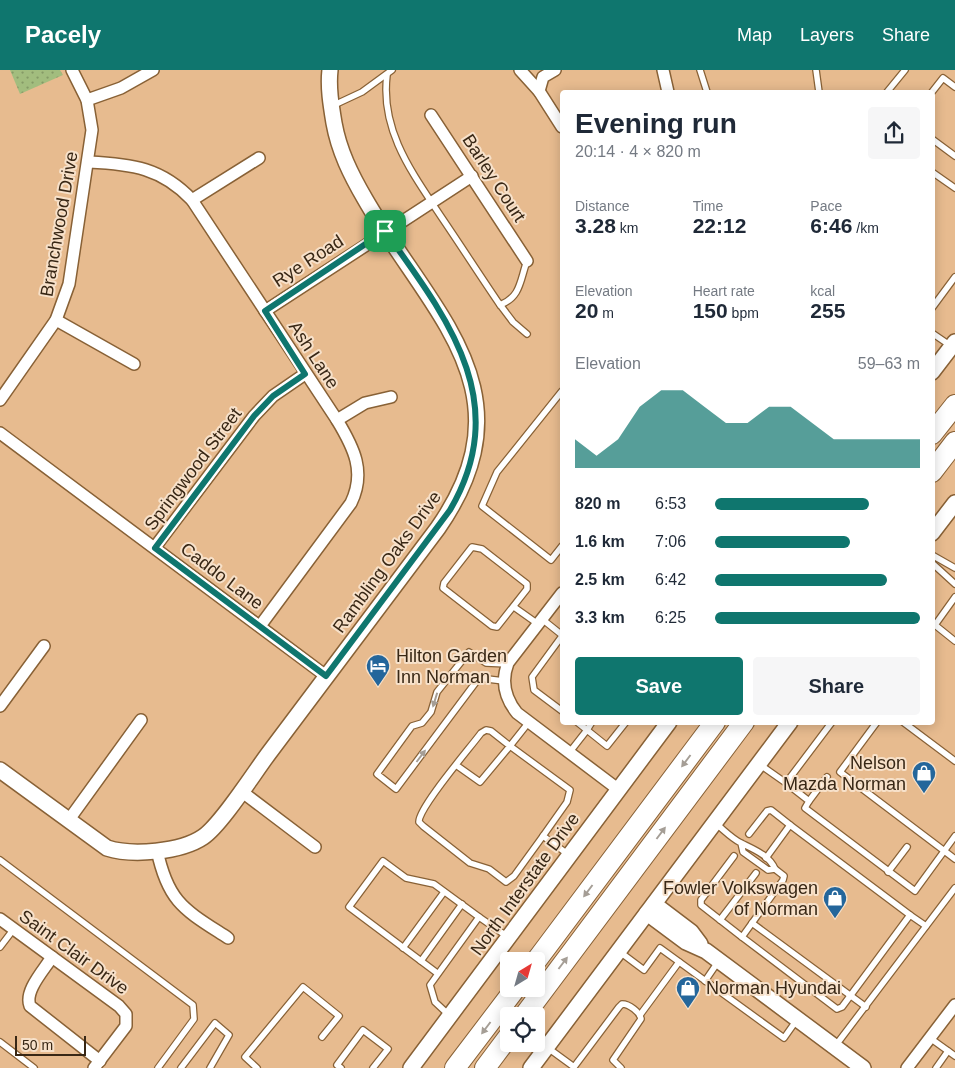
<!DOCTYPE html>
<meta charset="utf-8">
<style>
body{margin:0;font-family:Arial,sans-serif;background:#f6f6f7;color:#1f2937;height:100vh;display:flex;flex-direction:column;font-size:19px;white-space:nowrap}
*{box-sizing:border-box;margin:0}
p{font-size:16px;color:#747a83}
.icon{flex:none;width:28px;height:28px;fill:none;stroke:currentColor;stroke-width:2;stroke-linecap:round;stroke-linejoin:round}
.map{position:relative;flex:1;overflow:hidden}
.panel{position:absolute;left:560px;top:20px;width:375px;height:635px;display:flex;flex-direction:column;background:#fff;border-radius:5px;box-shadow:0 2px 12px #0003}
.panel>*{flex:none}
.needle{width:32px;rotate:37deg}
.buttons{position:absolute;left:500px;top:882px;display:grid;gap:10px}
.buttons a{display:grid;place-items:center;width:45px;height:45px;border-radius:5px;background:#fff;box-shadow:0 2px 12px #0003;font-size:25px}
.scale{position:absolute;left:15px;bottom:12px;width:71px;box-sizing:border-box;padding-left:5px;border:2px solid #382715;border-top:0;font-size:14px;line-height:18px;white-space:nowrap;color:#382715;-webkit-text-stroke:4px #f7e1ca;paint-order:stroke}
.pin{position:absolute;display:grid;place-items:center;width:42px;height:42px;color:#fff;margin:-21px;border-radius:10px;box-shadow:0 2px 8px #0006}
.round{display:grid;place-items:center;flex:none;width:52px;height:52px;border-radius:5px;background:#f6f6f7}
.head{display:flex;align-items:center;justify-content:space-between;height:85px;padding:0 15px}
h1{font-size:28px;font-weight:700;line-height:38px}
.metrics{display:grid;grid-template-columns:repeat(3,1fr);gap:8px;height:85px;padding:5px 15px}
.metrics div{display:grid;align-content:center}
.metrics b{font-size:21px;font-weight:700}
.metrics small{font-size:14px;font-weight:400}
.metrics p{font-size:14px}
.chart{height:140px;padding:10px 15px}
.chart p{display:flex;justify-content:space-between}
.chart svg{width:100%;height:90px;margin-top:5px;fill:#0f766e;opacity:.7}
.button{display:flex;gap:10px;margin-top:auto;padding:10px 15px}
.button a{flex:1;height:58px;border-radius:5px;background:#0f766e;color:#fff;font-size:20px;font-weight:700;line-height:58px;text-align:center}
.button a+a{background:#f6f6f7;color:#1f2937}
ul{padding:0 15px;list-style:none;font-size:16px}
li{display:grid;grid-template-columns:80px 60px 1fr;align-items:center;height:38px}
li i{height:12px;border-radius:6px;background:#0f766e}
header{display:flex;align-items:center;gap:30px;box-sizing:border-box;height:70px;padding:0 25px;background:#0f766e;color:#fff}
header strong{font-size:24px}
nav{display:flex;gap:28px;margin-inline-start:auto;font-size:18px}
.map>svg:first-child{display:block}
</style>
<header>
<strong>Pacely</strong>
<nav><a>Map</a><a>Layers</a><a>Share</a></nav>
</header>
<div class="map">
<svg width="955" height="998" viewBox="0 0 955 998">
<defs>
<pattern id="park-dots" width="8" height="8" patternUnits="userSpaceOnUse" patternTransform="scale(1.25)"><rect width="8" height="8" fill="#a2bd7e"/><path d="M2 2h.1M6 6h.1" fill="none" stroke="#859a66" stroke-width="1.8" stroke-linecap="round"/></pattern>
</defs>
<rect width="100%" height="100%" fill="#e7bb8f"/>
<polygon fill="url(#park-dots)" points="10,0 60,0 63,5 20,24"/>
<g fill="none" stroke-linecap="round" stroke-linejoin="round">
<g stroke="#886136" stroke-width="8">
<g id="lane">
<polyline points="700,0 707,22"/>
<polyline points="816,0 819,22"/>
<path d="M 387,5 C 380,61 413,104 442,148 C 461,176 479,204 498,232 L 513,252 L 527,264"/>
<polyline points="887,22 905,0"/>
<polyline points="932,22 943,8 955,17"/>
<polyline points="332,36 362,22 392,0"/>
<polyline points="932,69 955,86"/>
<polyline points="932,102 955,118"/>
<path d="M 500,235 C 521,227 520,210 527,191"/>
<polyline points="932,238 955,207"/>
<polyline points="932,263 951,276"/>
<polyline points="562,321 497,402 482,436 551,490 562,476"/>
<polygon points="472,477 482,479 527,514 527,519 497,557 492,556 443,518 444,513"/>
<polyline points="932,485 955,498"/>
<polyline points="932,493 955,514"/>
<polyline points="955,527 935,555 955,571"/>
<polyline points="514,537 538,554"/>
<polyline points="542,549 562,565"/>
<polyline points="562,566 532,607 534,620 562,641"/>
<polyline points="504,611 479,608 396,719 377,704 412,656 422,653 431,642 437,622 469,582 486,593 508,594"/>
<polyline points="529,652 510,676 570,720 567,732 543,766 569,785"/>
<polyline points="577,652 587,660 592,652"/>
<polyline points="832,652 786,713 809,731 805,738 915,821 955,766"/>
<polyline points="877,652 840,702 955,789"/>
<polyline points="903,652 955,691"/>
<polyline points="569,683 587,660 607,676 626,652"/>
<polyline points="759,694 786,713"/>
<path d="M 456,695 L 480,712 L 510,676 L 491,661 L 486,660 L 481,663 C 470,678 418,738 419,752 L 423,756 L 470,793 L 489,799 L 506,812 L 514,806 L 543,766"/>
<polyline points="809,731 827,707"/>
<path d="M 715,753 C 723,759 731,768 741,773 C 753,779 769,785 775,799 L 768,800 L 743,782 L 741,773"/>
<polyline points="749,764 767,741 771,740 790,755"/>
<polyline points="734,786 701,830 701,835 742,867"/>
<polyline points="766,788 790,755 910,845"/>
<polyline points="0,790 193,935 194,949 158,998"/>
<polyline points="775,799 784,806 783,810 742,867 837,939 842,937 910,845 926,856"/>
<polyline points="888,802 907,777"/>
<polyline points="720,850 756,803"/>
<polyline points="752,853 866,937"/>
<polyline points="0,877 13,860"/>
<polyline points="403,878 444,822"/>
<polyline points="620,882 644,900 660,878 784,968 796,951"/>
<polyline points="421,891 462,834"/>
<polyline points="437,903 349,837 383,791 406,808 434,814 479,847"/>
<polyline points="705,911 718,892"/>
<polyline points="640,945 679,892"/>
<polyline points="450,946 435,932 430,915 479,847 508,867"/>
<polyline points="930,968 955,986"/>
<polyline points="0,972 34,998"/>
<polyline points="836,975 955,818"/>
<path d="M 548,978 L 574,997 L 619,937 L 622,934 C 629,934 640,942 641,949 L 613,990 L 621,998"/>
<polyline points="181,998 215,953 229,965 210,998"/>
<polyline points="257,998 245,987 303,917 339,946 322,967"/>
<polyline points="341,998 337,995 363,960 388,979 373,998"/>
<polyline points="936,998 948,981"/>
</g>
</g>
<g stroke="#886136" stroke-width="14">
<g id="street">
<polyline points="520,0 539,21 562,57"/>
<polyline points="663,0 668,22"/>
<polyline points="539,21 543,7 555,0"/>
<polyline points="87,30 121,18 153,0"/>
<polyline points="431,45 527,191"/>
<path d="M 89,92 C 132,94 162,98 192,130 L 337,350 C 354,378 366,402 351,433 L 260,556"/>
<polyline points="192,130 259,88"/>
<polyline points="265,241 472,106"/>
<polyline points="56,250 134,294"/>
<polyline points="0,330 56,250 69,214 92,60 87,30 72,0"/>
<polyline points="337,350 365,333 391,327"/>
<polyline points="0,363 326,606"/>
<polyline points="155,477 254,346 273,326 305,304"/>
<path d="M 562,523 L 508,593 C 501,611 505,628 517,643 L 619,720"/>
<polyline points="0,636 44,576"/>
<polyline points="241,721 315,777"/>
<polyline points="68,751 141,650"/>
<path d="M 157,780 C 168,833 185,840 228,868"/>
<polyline points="0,849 119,936 126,944 126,956 94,998"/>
<path d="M 52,887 C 44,900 24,921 30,936 L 100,991"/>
<polyline points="907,998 955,935"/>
</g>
</g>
<g stroke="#886136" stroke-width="18">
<g id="secondary">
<polyline points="932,302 955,272"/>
<polyline points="932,463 955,433"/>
<path d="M 0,700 L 107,778 C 132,786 181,782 203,767 C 221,755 254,703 269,683 C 325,608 381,533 438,458 C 533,321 431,244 365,129 C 351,105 339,81 334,53 C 331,35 328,17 330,0"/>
<polyline points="654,834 691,862 700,874"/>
<polyline points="647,843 686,872 706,881 863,998"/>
<polyline points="411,998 669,652"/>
<polyline points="531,998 790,652"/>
</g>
</g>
<g stroke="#886136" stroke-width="22">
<g id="highway">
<polyline points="932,364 955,335"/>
<polyline points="932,402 955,372"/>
<polyline points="536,891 715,652"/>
<polyline points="524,946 744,652"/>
<polyline points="455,998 515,919"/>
<polyline points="485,998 509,966"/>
</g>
</g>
<use href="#lane" stroke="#fff" stroke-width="5.5"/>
<use href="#street" stroke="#fff" stroke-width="11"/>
<use href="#secondary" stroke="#fff" stroke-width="15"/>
<use href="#highway" stroke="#fff" stroke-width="20"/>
</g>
<defs><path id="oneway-solid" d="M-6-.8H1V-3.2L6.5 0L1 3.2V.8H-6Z" transform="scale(1.25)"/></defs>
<g fill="#a59e96">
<use href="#oneway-solid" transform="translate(435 630) rotate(107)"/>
<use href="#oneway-solid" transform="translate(421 686) rotate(-53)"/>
<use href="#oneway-solid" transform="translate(686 691) rotate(127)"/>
<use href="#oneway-solid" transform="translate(661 763) rotate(-53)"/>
<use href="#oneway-solid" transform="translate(588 821) rotate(127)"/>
<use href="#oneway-solid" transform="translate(563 893) rotate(-53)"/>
<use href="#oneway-solid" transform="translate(486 958) rotate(127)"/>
</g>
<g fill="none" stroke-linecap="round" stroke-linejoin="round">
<g stroke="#fff" stroke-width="10">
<path id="route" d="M 385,161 C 448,249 513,332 450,440 L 326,606 L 155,478 L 254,346 L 273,326 L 305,304 L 265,241 Z"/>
</g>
<use href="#route" stroke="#0f766e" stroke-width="6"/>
</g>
<defs>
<g id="hotel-pin" transform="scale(1.25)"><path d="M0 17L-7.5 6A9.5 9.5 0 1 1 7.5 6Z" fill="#24669b" stroke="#f7e1ca"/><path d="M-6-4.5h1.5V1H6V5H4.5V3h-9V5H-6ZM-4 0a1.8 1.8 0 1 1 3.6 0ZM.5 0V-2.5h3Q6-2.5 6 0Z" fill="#fff"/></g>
<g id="shop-pin" transform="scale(1.25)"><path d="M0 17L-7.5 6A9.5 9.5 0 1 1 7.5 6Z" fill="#24669b" stroke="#f7e1ca"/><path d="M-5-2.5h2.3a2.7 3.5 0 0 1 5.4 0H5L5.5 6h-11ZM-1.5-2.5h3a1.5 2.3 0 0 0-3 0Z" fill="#fff"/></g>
</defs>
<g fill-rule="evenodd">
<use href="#hotel-pin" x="378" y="596"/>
<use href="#shop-pin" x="924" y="703"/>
<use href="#shop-pin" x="835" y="828"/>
<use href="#shop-pin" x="688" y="918"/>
</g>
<g text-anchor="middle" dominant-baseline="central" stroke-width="4" stroke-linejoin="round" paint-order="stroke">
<g font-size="18" fill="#382715" stroke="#f7e1ca">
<text transform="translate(494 108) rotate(57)">Barley Court</text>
<text transform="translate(59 154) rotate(-80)">Branchwood Drive</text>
<text transform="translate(308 191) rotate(-33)">Rye Road</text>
<text transform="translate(314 285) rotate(57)">Ash Lane</text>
<text transform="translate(193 399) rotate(-53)">Springwood Street</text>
<text transform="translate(387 492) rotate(-54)">Rambling Oaks Drive</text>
<text transform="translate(222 506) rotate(37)">Caddo Lane</text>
<text transform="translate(525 814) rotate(-54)">North Interstate Drive</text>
<text transform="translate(74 882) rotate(36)">Saint Clair Drive</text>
</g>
<g font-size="18" fill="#382715" stroke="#f7e1ca" text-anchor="start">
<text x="396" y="586">Hilton Garden<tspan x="396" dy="21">Inn Norman</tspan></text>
<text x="906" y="693" text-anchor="end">Nelson<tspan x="906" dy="21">Mazda Norman</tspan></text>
<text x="818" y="818" text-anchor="end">Fowler Volkswagen<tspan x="818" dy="21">of Norman</tspan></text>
<text x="706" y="918">Norman Hyundai</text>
</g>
</g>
</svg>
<div class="buttons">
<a><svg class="needle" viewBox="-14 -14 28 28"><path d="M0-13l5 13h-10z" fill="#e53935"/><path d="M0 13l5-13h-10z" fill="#747a83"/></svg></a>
<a><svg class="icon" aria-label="locate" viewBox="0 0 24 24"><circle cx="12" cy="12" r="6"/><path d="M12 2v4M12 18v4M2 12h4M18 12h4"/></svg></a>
</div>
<div class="scale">50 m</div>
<div class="pin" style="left:385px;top:161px;background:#1e9e55"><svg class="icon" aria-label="arrive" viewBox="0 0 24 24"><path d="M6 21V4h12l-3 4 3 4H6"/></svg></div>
<section class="panel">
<div class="head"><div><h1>Evening run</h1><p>20:14 · 4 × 820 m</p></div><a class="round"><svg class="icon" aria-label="share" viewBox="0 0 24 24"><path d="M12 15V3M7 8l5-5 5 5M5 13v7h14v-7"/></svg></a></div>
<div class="metrics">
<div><p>Distance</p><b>3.28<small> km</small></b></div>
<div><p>Time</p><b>22:12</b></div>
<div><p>Pace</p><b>6:46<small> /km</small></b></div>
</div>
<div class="metrics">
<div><p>Elevation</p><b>20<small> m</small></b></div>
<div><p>Heart rate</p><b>150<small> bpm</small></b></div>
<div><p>kcal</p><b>255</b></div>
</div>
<div class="chart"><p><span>Elevation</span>59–63 m</p>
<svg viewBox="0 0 160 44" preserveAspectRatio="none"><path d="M0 44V30L10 38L20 30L30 14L40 6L50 6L60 14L70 22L80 22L90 14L100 14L110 22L120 30L130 30L140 30L150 30L160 30V44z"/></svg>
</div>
<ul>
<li><b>820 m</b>6:53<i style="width:75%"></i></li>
<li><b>1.6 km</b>7:06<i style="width:66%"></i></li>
<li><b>2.5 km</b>6:42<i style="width:84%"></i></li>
<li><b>3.3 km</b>6:25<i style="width:100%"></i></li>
</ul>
<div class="button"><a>Save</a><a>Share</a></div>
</section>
</div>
